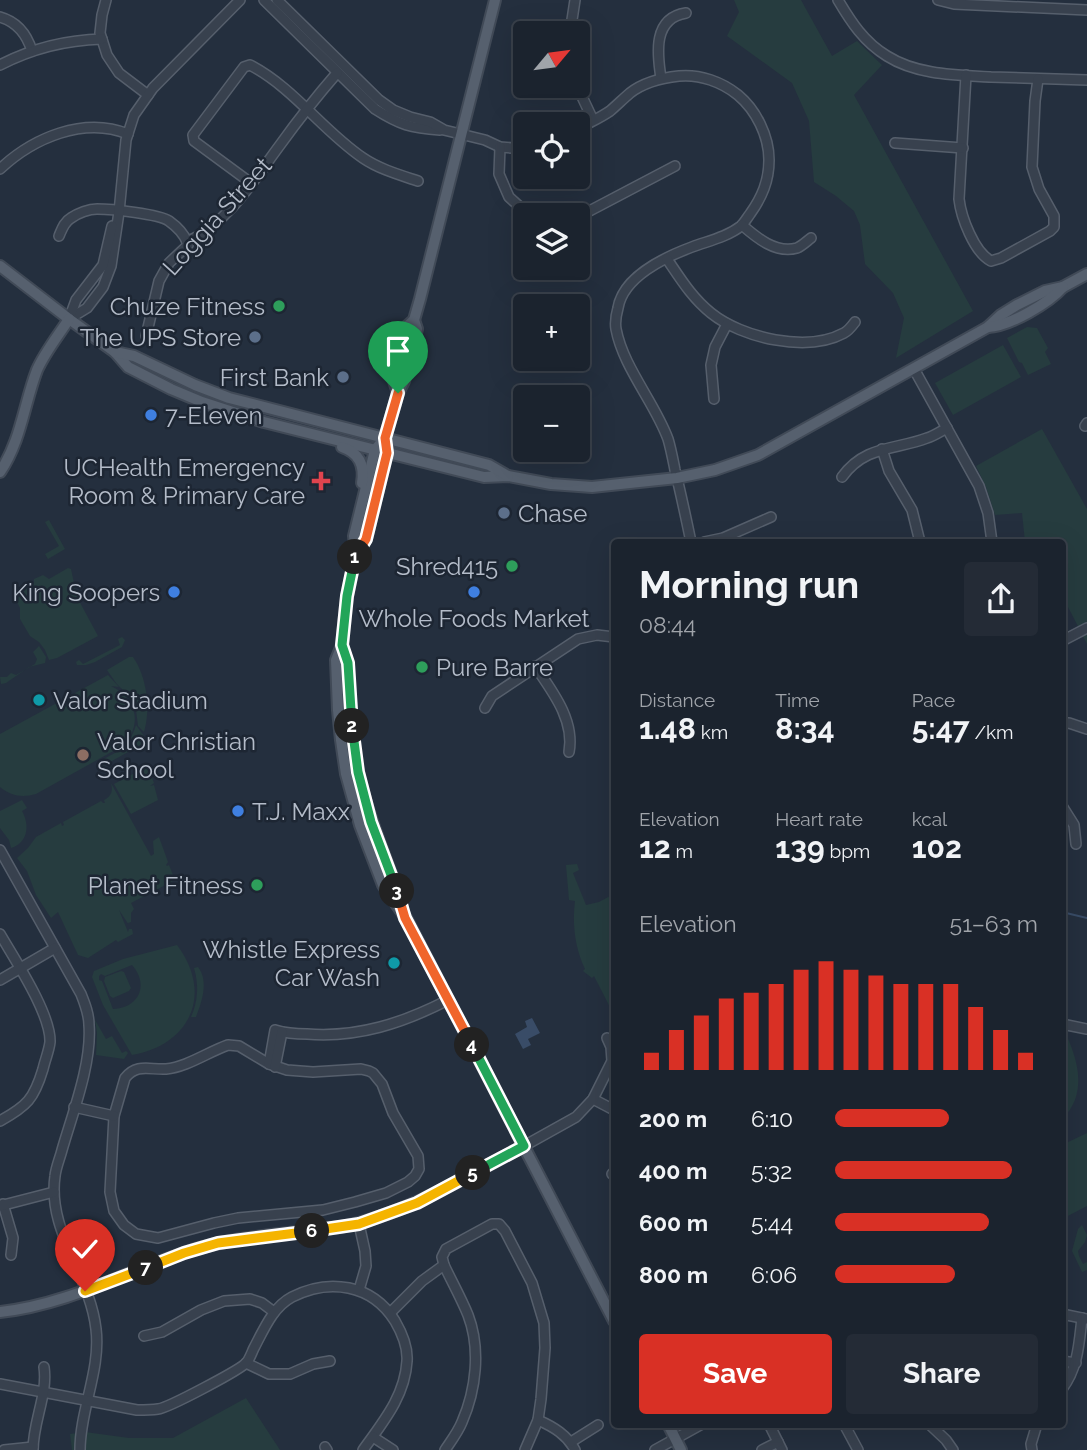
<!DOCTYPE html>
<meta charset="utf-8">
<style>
body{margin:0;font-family:Raleway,sans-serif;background:#242b36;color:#f1f3f6;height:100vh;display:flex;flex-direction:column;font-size:26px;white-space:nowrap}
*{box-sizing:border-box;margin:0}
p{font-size:23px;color:#a0a4aa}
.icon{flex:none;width:38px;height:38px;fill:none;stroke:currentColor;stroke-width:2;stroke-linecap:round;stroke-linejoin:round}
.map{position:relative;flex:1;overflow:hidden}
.details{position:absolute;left:611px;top:539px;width:455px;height:889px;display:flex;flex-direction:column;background:#1b232e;border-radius:7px;box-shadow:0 7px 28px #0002,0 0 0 2px #39404a}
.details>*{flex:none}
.needle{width:46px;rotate:61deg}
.fabs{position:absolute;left:513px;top:21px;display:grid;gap:14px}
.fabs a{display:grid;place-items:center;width:77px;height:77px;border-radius:7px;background:#1b232e;box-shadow:0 7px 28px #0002,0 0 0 2px #39404a;font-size:35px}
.pin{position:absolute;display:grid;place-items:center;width:60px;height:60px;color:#fff;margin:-72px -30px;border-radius:50% 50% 50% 0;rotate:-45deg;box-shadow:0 0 7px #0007}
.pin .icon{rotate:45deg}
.km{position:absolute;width:35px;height:35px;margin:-18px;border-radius:50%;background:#222;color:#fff;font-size:19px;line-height:35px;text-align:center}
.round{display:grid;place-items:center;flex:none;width:74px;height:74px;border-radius:7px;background:#242b36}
.head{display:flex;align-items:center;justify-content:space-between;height:119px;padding:0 28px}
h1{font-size:38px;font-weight:700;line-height:52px}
.metrics{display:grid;grid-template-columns:repeat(3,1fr);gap:10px;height:119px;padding:7px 28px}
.metrics div{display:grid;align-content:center}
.metrics b{font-size:30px;font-weight:700}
.metrics small{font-size:19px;font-weight:400}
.metrics p{font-size:19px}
.chart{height:196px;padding:14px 28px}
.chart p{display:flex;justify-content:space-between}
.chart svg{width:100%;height:126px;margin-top:7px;stroke:#d93025;stroke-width:6}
.button{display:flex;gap:14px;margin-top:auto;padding:14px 28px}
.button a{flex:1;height:80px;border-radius:7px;background:#d93025;color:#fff;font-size:28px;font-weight:700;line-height:80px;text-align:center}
.button a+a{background:#242b36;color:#f1f3f6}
ul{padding:0 28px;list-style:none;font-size:23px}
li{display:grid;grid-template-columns:112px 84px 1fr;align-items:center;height:52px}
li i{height:18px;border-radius:9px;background:#d93025}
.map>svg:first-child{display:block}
</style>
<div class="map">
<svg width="1087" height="1450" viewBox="0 0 1087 1450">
<rect width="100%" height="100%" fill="#242f3e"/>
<g fill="#263c3f" fill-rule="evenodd">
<polygon points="734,0 801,0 832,56 857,41 882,65 854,95 973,311 896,358 904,318 893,293 865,264 860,225 854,211 836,196 814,182 809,121 792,83 727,36 739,12"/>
<polygon points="1027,327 1037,328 1048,348 1045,352 1051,364 1028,375 1022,363 1019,362 1007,338"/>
<polygon points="1003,345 1021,377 953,415 935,383"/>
<polygon points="1042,429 1087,509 1087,644 1067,605 1062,606 1062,542 1025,542 1022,513 995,515 986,487 976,466"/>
<polygon points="49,520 65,549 48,559 45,554 59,546 45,522"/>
<polygon points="68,568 71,569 77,597 98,636 57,658 49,660 45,650 39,642 30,636 20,619 20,608 12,592 29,582 34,584 34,579 43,575 49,579"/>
<polygon points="122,637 125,640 122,647 95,662 86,665 77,665 76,662 79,660 83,664 120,645 118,639"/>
<polygon points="39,646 46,657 45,663 29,667 6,683 1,684 0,677 7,677 11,673 16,675 35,664 37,659 33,652"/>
<path d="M 129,657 L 133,657 C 147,677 151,710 144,732 L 138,726 L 136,710 L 131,698 L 116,683 L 107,670 Z"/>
<path d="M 108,675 L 119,687 L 111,686 C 136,698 143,723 124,745 L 36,794 C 22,798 11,796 0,787 L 0,734 Z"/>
<path d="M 136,725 L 144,736 L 144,743 L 103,766 L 100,761 C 119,751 129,747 136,725 Z"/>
<polygon points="146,767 149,770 154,783 150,786 154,785 158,800 131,814 114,784"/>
<path d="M 111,783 L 151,856 L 154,854 L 153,841 L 159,837 L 168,862 L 166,865 L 167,866 L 169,865 L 175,880 L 131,903 L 134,909 L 131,913 L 131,922 L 128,923 L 129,925 L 119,910 L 128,932 L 129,929 L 132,929 L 133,934 L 118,942 L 116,940 L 88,958 L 78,955 L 58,912 L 51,918 L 36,895 L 27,871 L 17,858 L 28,848 L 36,837 L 61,823 L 62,826 L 64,825 L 63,822 L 101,801 L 103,803 L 105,803 L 104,800 C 112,796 113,790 111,783 Z"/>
<path d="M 22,800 L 27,808 L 22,811 C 30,825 28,843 11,848 L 9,840 L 0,828 L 0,811 Z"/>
<path d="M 577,864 L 579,870 L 573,873 L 586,905 L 599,902 L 614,894 L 614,1045 L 609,1033 L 613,1025 L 612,1018 L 614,1015 L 594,976 L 592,978 L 583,971 L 585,969 C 575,948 572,924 575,901 L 569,900 L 566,865 Z"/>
<path d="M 177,945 C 214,994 190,1045 132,1055 L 103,1005 L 92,977 L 94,971 L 123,959 ZM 132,965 C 149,984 140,1008 113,1009 L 102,981 L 99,980 L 99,976 L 101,974 L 105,976 Z"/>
<path d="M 198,967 C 209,981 202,1002 196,1017 L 191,1017 C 198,1001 199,985 194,968 Z"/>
<polygon points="121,971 124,972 131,988 129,991 113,998 110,996 104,981 105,977"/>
<polygon points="95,1020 106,1039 112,1036 122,1053 126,1051 128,1053 124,1059 96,1055 97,1033"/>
<path d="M 1062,1033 L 1066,1034 C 1079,1063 1087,1095 1062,1119 Z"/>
<polygon points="1087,1133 1087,1206 1062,1219 1062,1145"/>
<polygon points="1082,1225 1087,1235 1085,1242 1078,1251 1079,1256 1083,1264 1087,1262 1087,1270 1082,1272 1072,1251 1078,1229"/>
<polygon points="246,1398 280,1450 72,1450 70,1434 85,1432 129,1438 173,1438"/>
</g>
<polygon fill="#394c67" points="532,1018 540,1033 528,1039 531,1045 523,1049 515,1034 527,1027 525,1021"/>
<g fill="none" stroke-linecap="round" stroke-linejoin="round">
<polyline stroke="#394c67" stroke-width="2" points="1062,912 1087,918"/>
<g stroke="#565f6c" stroke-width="12">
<g id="minor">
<polyline points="106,0 102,15 100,33 107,55 119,73 148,95"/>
<path d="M 264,0 L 375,109 C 400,125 411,128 440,130"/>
<polyline points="277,0 379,100 393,110 410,117 430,122 444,130 485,140 500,147 525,149"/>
<path d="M 838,0 C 851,22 864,42 887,56 C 917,75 956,75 991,77 C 1023,78 1055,79 1087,80"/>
<polyline points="938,0 954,4 1087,10"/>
<path d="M 0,17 C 18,22 27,35 32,51"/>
<polyline points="570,33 575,0"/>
<path d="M 0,65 C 31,49 66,40 102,39"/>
<path d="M 966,75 L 959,199 C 961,217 974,252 991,261 L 1001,258 L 1050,231 L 1054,227 L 1054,216 L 1039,189 L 1032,167 L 1035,101 L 1038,79"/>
<path d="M 661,78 C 657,53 653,18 686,13"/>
<polyline points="577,86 593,120"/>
<path d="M 578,129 C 588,123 600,118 610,111 C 617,105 623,99 630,93 C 644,82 661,78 679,76 C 700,74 722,82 738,95 C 756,110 769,136 769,160 C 769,181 762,197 750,214 C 747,218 744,223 741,226 C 727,237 708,241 692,247 C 665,257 623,277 618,308 C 616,315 615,323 616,329 C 623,367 655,403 668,439 C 671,449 673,460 675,470 C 681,494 686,518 691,542"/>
<polyline points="895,143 963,148"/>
<polyline points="500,147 499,174 509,197 529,215"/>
<path d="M 0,169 C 33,138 84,116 128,134"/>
<path d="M 251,183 L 194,141 L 193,135 L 244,67 L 250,65 C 294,88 322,130 363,158 C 379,169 400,175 418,181"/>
<polyline points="578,217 675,166"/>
<path d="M 742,225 C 757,238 776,254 797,248 C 802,246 807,241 811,238"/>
<path d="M 59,236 C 62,229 64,222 71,218 C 78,213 89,209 97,209 C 111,209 159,214 169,221 C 176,226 184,234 187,242"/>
<path d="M 667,259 C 680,278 692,298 711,313 C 742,338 807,353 844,333 C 848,331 852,326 855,322"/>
<polyline points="69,319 87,308 103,287 111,266 119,212 126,140 134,115 153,88 240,0"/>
<polyline points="69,319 76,300 103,265 112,226"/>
<path d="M 146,336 L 159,281 L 169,263 L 188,245 L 187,242 C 228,223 254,180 280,145 C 298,120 317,96 337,73"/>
<polyline points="914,369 979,486 988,513 992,542"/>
<polyline points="714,399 711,365 715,347 727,324"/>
<polyline points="1085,426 1087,423"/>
<polyline points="882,449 889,471 912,510 920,542"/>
<path d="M 842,477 C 865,445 896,450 927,438 C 934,436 941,431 947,428"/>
<polyline points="704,542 723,538 771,517"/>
<polyline points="1062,641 1087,628"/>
<path d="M 535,666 C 552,691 575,720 569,752"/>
<polyline points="485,708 492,696 578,639 597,635 614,637"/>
<polyline points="1062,724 1069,723 1087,729"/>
<polyline points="1062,806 1074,825 1076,844"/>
<path d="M 0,850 L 81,994 C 85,1004 89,1014 89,1025 C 92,1063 73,1112 62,1150 C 60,1158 56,1167 55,1176 C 47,1231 90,1275 96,1329 C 101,1370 80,1409 80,1450"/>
<path d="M 0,934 C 15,960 51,1014 50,1042 C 49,1051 45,1060 43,1069 C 34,1099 27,1106 0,1121"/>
<polyline points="0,980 55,948"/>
<polyline points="1062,1024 1087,1029"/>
<path d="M 228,1045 L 239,1046 L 269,1064 L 287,1070 L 313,1072 L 361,1069 L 369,1071 L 373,1073 L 382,1084 L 393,1113 L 418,1156 L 419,1169 L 415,1176 L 408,1182 L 386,1193 L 355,1202 L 323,1210 L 238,1218 L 214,1223 L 158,1238 L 136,1234 L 124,1225 L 114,1211 L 110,1192 L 114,1116 L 125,1078 C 137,1063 150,1070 166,1069 C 187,1067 208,1052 228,1045 Z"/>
<path d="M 269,1064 L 275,1030 C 285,1033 296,1034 307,1034 C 358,1038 403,1023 448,1000"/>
<polyline points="275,1067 282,1032"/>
<polyline points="593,1099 614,1110"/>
<polyline points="74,1107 114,1116"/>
<polyline points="524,1146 576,1117 593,1099 612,1061 611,1047 607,1038"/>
<polyline points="612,1174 614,1172"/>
<polyline points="3,1204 13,1238 11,1255"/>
<polyline points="0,1206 54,1192"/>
<polyline points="359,1290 366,1266 365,1251 359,1224"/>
<polyline points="390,1313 422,1281 444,1265"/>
<polyline points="1062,1314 1087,1319"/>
<polyline points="144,1336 162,1332 201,1310 224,1301 250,1299 262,1303 274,1312"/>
<polyline points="1062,1361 1076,1363"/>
<polyline points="246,1363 269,1374 290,1374 313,1364 330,1361"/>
<path d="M 0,1384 L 137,1410 C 143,1410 151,1410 158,1409 C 168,1408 242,1369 247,1362 C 250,1358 252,1352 254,1348 C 264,1329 273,1307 292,1297 C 329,1278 372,1284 395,1321 C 402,1333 408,1347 407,1361 C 405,1396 383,1422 363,1450"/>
<path d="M 1062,1389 C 1078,1368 1079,1344 1082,1318"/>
<path d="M 538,1420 C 554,1427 567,1435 575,1450"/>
<polyline points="769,1424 782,1450"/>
<polyline points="844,1424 858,1450"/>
<polyline points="929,1424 946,1440 953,1450"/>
<polyline points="373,1437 393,1450"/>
<polyline points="571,1442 598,1425"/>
<polyline points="325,1447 327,1450"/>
<polyline points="4,1450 33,1447"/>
<path d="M 33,1450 C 33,1421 48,1395 44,1367"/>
<path d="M 445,1450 C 451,1441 458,1432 462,1422 C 476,1390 481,1349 468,1315 C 461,1298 452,1282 444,1265 L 442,1257 L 446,1249 L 492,1224 L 499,1224 L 505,1231 L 532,1283 L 544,1323 L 545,1348 L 541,1399 L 538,1420 L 525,1450"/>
<polyline points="655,1450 702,1424"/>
<polyline points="762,1450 778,1442"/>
<polyline points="1032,1450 1031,1444 1037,1424"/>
</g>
</g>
<g stroke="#414a57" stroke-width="14">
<g id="major">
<polyline points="0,266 69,319 115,352 128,367 171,389 202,402 264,422 484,477 508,476 551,484 592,487 677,478 715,470 758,455 988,327 1001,315 1017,305 1045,291 1063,287 1087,274"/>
<polyline points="414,320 417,329 404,381 398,393 385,438 375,450 354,536 356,554 347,596 342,645 336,660 338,710 341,740 346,774 360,825 383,885 406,918 614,1321"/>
<path d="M 988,327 C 1010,326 1049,303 1063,287"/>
<polyline points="115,352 134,356 195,385 229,398 489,465 508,476"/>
<polyline points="398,393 393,378 407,326 414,320 420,299 495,0"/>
<path d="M 342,447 C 359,453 365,465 362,483"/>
<path d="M 0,472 C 21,441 24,404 37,370 C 45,352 58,336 69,319"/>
<polyline points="356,554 366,539 387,453 386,447"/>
<path d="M 342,645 C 349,667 348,686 350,709 C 351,730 354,752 358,773 C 368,819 388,861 402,906"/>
<path d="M 0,1312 C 65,1305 122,1274 183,1253 C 232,1236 289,1234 341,1227 C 407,1214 465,1177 524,1146"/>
<polyline points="668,1424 681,1450"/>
</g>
</g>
<use href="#minor" stroke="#38414e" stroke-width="9"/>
<use href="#major" stroke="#56606e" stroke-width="10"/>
</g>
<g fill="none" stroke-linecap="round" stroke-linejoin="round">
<g stroke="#fff" stroke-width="14">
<polyline id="split-1" points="355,557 366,539 387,453 385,438 398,393"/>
</g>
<g stroke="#fff" stroke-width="14">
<polyline id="split-2" points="352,726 348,663 342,645 347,596 355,557"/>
</g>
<g stroke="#fff" stroke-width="14">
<polyline id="split-3" points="352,726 358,772 371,822 397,891"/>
</g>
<g stroke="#fff" stroke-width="14">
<polyline id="split-4" points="397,891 405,918 472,1045"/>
</g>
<g stroke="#fff" stroke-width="14">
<polyline id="split-5" points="472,1045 524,1146 473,1173"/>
</g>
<g stroke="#fff" stroke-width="14">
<polyline id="split-6" points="312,1231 359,1224 417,1203 473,1173"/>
</g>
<g stroke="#fff" stroke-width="14">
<polyline id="split-7" points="146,1268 184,1253 218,1243 312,1231"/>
</g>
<g stroke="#fff" stroke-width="14">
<polyline id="split-8" points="85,1291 146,1268"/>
</g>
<use href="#split-1" stroke="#f0652b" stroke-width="9"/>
<use href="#split-2" stroke="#22a559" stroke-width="9"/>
<use href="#split-3" stroke="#22a559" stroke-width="9"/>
<use href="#split-4" stroke="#f0652b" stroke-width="9"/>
<use href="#split-5" stroke="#22a559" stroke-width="9"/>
<use href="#split-6" stroke="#f5b400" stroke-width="9"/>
<use href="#split-7" stroke="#f5b400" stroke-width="9"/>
<use href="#split-8" stroke="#f5b400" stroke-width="9"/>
</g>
<g fill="#2e9e5b" stroke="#1d2633" stroke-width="2.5">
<circle cx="279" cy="306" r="7"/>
<circle cx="512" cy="566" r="7"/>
<circle cx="422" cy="667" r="7"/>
<circle cx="257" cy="885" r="7"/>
</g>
<g fill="#5c6f8a" stroke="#1d2633" stroke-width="2.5">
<circle cx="255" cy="337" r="7"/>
<circle cx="343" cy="377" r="7"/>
<circle cx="504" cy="513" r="7"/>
</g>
<g fill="#3f7fe0" stroke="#1d2633" stroke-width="2.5">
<circle cx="151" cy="415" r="7"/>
<circle cx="174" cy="592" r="7"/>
<circle cx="474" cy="592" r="7"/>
<circle cx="238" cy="811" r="7"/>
</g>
<path fill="#e0444e" stroke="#1d2633" stroke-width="2.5" d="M317.5 470.5h7v7h7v7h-7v7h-7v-7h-7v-7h7z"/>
<g fill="#0f9aa8" stroke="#1d2633" stroke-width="2.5">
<circle cx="39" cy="700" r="7"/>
<circle cx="394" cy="963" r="7"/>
</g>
<circle fill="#8d6e63" stroke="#1d2633" stroke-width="2.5" cx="83" cy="755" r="7"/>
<g text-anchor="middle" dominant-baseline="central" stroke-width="5" stroke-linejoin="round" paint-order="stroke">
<g font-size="24" fill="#b4bcc9" stroke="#1d2633">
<text transform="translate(217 216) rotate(-48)">Loggia Street</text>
</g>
<g font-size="24" fill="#b4bcc9" stroke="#1d2633" text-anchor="end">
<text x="265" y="306">Chuze Fitness</text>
<text x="241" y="337">The UPS Store</text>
<text x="329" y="377">First Bank</text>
<text x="165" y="415" text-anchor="start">7-Eleven</text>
<text x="305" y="467">UCHealth Emergency<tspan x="305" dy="28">Room &amp; Primary Care</tspan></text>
<text x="518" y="513" text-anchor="start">Chase</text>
<text x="498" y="566">Shred415</text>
<text x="160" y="592">King Soopers</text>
<text x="474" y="618" text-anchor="middle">Whole Foods Market</text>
<text x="436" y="667" text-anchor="start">Pure Barre</text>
<text x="53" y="700" text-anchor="start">Valor Stadium</text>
<text x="97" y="741" text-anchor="start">Valor Christian<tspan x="97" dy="28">School</tspan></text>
<text x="252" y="811" text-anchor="start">T.J. Maxx</text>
<text x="243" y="885">Planet Fitness</text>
<text x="380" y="949">Whistle Express<tspan x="380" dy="28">Car Wash</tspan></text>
</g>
</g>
</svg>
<div class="fabs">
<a><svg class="needle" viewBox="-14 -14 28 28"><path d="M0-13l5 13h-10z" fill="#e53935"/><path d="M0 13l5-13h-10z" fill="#a0a4aa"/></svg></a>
<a><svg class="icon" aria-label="locate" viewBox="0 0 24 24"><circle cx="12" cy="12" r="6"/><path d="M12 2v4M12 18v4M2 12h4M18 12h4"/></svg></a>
<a><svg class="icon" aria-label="layers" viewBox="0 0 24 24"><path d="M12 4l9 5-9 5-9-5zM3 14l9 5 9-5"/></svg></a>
<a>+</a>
<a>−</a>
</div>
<div class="pin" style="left:398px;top:393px;background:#1e9e55"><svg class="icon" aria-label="arrive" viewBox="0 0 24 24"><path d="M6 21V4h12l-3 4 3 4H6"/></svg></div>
<div class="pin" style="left:85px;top:1291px;background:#d93025"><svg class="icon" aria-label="check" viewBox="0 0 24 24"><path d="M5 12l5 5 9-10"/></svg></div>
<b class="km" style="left:355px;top:557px">1</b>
<b class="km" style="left:352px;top:726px">2</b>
<b class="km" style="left:397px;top:891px">3</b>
<b class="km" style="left:472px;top:1045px">4</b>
<b class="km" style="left:473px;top:1173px">5</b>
<b class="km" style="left:312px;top:1231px">6</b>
<b class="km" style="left:146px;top:1268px">7</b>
<section class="details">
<div class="head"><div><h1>Morning run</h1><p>08:44</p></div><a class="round"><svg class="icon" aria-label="share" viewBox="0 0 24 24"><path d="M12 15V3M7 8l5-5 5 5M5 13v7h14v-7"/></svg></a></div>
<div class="metrics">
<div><p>Distance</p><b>1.48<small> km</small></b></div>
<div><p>Time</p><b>8:34</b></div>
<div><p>Pace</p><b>5:47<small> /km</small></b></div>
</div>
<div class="metrics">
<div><p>Elevation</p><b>12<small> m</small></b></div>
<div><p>Heart rate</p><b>139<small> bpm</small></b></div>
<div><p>kcal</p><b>102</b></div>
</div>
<div class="chart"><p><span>Elevation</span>51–63 m</p>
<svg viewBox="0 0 160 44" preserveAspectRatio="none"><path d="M5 44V38M15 44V30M25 44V25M35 44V19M45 44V17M55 44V14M65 44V9M75 44V6M85 44V9M95 44V11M105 44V14M115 44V14M125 44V14M135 44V22M145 44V30M155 44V38"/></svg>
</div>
<ul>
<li><b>200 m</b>6:10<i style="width:56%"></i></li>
<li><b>400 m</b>5:32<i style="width:87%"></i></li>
<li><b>600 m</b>5:44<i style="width:76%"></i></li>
<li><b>800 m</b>6:06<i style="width:59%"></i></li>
</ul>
<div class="button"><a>Save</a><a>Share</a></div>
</section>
</div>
